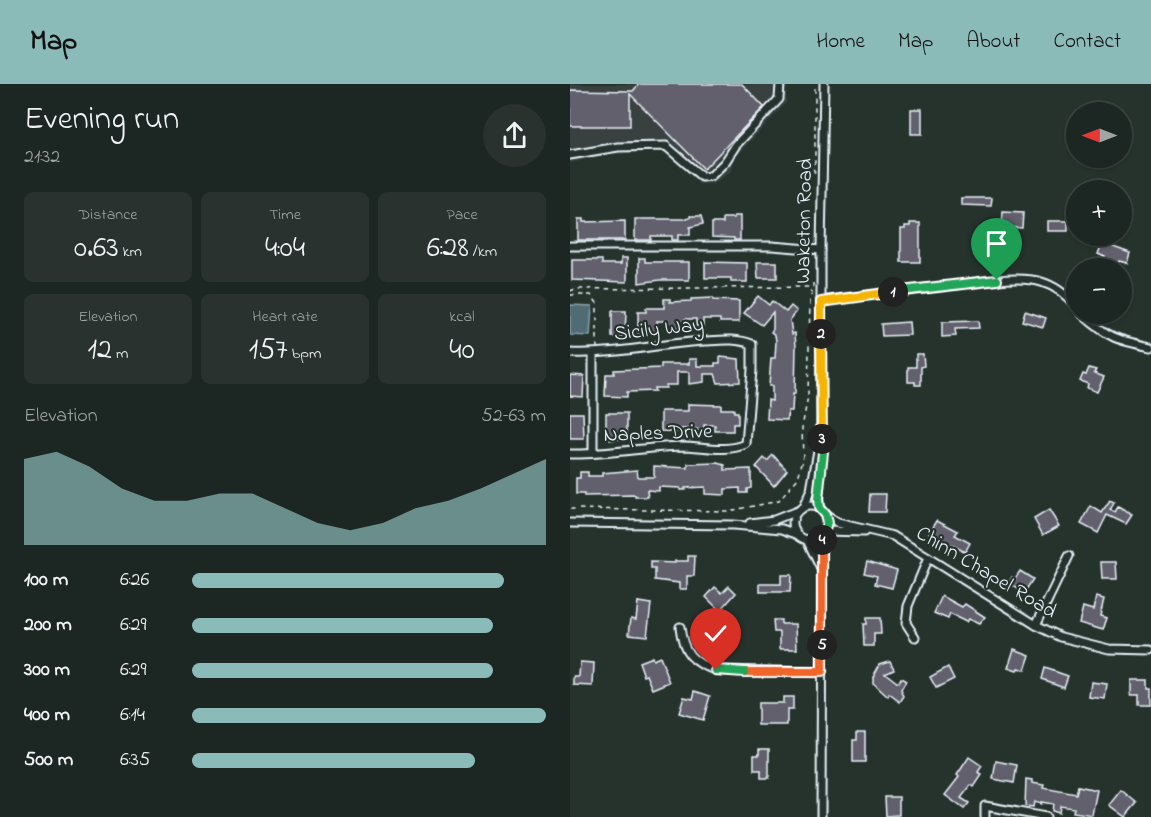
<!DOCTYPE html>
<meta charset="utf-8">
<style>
body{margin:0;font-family:"Indie Flower",sans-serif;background:#29322f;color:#f1f3f6;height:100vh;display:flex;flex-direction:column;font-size:22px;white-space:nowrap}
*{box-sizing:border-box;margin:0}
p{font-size:20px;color:#a0a5a5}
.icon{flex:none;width:33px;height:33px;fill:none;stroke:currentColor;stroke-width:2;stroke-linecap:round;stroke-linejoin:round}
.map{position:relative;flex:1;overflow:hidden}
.side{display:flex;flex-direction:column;background:#1c2622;width:570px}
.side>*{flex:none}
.needle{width:39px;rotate:270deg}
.tools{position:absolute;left:496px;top:18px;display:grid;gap:12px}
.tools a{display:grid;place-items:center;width:66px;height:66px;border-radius:50%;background:#1c2622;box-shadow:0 2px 4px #0004,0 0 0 2px #3a4340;font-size:30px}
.pin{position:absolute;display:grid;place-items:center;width:51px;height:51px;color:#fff;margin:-62px -26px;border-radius:50% 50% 50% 0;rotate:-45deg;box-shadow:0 0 6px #0007}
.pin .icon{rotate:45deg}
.km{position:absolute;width:30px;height:30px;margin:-15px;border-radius:50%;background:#222;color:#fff;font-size:16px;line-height:30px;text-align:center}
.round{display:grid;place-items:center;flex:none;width:63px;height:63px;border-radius:32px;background:#29322f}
.head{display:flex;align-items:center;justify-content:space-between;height:102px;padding:0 24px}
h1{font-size:33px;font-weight:600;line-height:45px}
.stats{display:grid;grid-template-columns:repeat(3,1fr);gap:9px;height:102px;padding:6px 24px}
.stats div{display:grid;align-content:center;border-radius:9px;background:#29322f;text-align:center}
.stats b{font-size:30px;font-weight:600}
.stats small{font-size:16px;font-weight:400}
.stats p{font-size:16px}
.chart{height:168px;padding:12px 24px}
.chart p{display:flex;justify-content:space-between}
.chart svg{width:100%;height:108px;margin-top:6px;fill:#8bbbb9;opacity:.7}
ul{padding:0 24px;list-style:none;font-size:20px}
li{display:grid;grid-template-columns:96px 72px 1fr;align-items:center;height:45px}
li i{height:15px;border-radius:8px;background:#8bbbb9}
header{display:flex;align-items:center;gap:36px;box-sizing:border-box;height:84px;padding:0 30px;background:#8bbbb9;color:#111}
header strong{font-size:28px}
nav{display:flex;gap:33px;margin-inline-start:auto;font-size:21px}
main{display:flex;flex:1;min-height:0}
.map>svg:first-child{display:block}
</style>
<header>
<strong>Map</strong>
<nav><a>Home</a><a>Map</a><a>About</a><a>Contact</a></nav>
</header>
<main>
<section class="side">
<div class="head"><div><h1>Evening run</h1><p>21:32</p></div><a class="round"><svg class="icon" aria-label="share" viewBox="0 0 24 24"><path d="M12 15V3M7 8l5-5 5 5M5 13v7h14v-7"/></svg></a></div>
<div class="stats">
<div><p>Distance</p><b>0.63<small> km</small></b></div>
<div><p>Time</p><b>4:04</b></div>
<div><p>Pace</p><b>6:28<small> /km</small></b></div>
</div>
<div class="stats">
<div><p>Elevation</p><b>12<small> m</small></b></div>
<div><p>Heart rate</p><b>157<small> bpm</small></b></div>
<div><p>kcal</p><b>40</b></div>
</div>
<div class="chart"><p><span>Elevation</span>52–63 m</p>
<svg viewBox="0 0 160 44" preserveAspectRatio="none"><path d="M0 44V9L10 6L20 12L30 21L40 26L50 26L60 23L70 23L80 29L90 35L100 38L110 35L120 29L130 26L140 21L150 15L160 9V44z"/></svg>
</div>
<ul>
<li><b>100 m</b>6:26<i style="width:88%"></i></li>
<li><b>200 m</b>6:29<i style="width:85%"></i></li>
<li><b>300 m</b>6:29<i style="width:85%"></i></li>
<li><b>400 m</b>6:14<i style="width:100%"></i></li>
<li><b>500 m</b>6:35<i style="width:80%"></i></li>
</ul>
</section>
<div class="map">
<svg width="581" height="733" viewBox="0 0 581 733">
<rect width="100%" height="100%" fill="#26332d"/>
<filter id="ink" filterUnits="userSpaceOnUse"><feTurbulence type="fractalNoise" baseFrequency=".0167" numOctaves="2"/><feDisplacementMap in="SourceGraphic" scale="12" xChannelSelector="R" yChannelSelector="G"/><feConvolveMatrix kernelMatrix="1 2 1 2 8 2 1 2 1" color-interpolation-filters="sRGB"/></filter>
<g filter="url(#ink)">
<polygon fill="#384140" points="0,0 217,0 216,19 165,73 161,87 143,100 129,100 98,67 38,70 0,79"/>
<polygon fill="#4f6c75" stroke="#8ca1a9" stroke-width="1.5" points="0,221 22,222 20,252 0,251"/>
<g fill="#63616d" stroke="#e8f1f8" stroke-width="1.5">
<polygon points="69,0 172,0 194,23 134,85 60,10 60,42 0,42 0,6 63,7"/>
<rect x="341" y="25" width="11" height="25"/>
<polygon points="391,114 422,114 421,122 391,121"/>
<polygon points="433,128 453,129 452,144 432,143"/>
<polygon points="120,132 131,132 133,140 120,143 120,151 108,151 108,156 102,156 102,152 81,152 81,156 65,156 65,135 115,135 120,134"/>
<polygon points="164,132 170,132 170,156 164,156 164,154 142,153 142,139 153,139 153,134 164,134"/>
<polygon points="8,135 13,135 13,138 55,137 55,156 8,156"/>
<rect x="477" y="137" width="21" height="10"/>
<polygon points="340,139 350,139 350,178 331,178 331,145 335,145 335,142 340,142"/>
<polygon points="532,159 560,169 557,179 549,177 547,182 534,177 535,173 528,170"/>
<polygon points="51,174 57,174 57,198 2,196 2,176 32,176 32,180 51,180"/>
<polygon points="69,174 75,174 75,178 119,178 119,196 90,196 69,199"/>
<polygon points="135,178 177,179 177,198 161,198 161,194 135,194"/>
<polygon points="187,178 207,178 207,194 188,194"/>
<polygon points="188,212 199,221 202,217 216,228 221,222 227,227 220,236 222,250 225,249 226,263 225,310 223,310 222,327 218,327 217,336 197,335 198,316 202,317 202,302 199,302 201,274 205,274 206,257 205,251 201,248 203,245 203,228 192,241 174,229"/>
<polygon points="143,214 143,216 169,217 169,238 150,238 150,235 133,235 133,242 126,242 126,235 115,235 115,244 99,244 98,237 87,237 87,249 68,249 68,228 76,228 76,224 94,224 94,215 100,215 100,218 121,217 121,215"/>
<polygon points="42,227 56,227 55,253 42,253"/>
<polygon points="455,227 476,234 473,243 452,237"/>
<polygon points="408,237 409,244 385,245 386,252 372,253 372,238"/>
<polygon points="339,238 340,251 312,252 311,240"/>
<polygon points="346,270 353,270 354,282 351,283 351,301 345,301 345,298 338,298 338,283 346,283"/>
<polygon points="150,273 169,275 170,298 148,299 145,290 134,290 134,298 119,300 119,288 107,288 107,301 96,301 96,304 84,304 85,307 57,308 57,313 35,312 36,290 44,290 44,286 91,284 91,280 119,280 119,275 127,275 127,282 145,282 145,279 150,279"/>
<polygon points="519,284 526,286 524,289 534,293 527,308 517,304 518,300 510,297 513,290 516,291"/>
<polygon points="0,291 14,292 13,313 0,312"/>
<polygon points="118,320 151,321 151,325 164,325 164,328 168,328 168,340 163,340 163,347 145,347 145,341 134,341 134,348 127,348 127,345 110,345 110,348 91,347 91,327 118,327"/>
<polygon points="0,329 13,329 14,355 0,355"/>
<polygon points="36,329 57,329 57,354 40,356 40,349 36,349"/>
<polygon points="203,371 217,386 204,402 186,383 194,374 197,377"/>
<polygon points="148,379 155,381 155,386 181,385 181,404 177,405 177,409 170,409 170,404 155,405 155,411 135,410 135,403 115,404 115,406 110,406 110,404 89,403 89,407 77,406 78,413 65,413 65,411 14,412 14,410 6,410 6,394 10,394 10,388 18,388 18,392 32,392 32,389 67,386 68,393 84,393 84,382 118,384 118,380"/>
<polygon points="300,410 316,410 315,428 299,428"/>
<polygon points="540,417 544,419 540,426 545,428 548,423 562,431 556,440 537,431 528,449 511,440 521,422 532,429"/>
<polygon points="479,426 489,442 473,451 464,435"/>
<polygon points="367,436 388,447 385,451 400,459 395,468 359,449"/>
<polygon points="118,472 125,472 124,492 117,492 117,505 109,505 109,499 85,496 85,485 81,485 81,478 105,479 105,477 118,477"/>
<polygon points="297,477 327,486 322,504 305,500 307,492 294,489"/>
<polygon points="531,478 546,478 547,495 532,495"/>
<polygon points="450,487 463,495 454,509 439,499 442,493 445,495"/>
<polygon points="211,491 221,491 220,508 190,508 190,500 211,500"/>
<polygon points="159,502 166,509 150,527 136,513 145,503 152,509"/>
<polygon points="372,512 392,523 395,520 415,533 409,540 398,535 396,538 380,530 378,535 364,529"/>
<polygon points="526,513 534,515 530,532 537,534 533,546 509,539 513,523 523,526"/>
<polygon points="68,518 81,520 77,552 59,550 61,534 66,535"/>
<polygon points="296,534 310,534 311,550 304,550 304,562 294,562 293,540 296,540"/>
<polygon points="203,536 211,536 211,540 226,540 227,565 210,565 210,548 204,548"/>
<polygon points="444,565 460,571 455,586 448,584 447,587 438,584"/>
<polygon points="82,573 83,576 90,573 100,598 83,605 77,591 74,592 69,578"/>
<polygon points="320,577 324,585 315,589 328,599 331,594 336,597 331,606 334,612 330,618 319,610 318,613 303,599 303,593 310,580"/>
<polygon points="10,578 24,579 23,602 4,601 4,593 9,593"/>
<polygon points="378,583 384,595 366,604 360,593"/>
<polygon points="475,584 498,592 494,603 472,595"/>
<polygon points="561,596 578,596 578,604 581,604 581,621 569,621 569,611 561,611"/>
<polygon points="521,598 537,600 535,615 519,613"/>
<polygon points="125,607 140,612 133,636 109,629 114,613 123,615"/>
<polygon points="213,613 223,613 223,626 217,626 217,641 188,641 188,619 213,619"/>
<polygon points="287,648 295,648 295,678 283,678 283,656 287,656"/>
<polygon points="189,665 199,665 199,694 191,694 191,686 184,686 184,671 189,671"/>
<polygon points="399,673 412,682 408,688 412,691 404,703 401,701 391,714 399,719 394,725 375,711 389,693 387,691"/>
<polygon points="426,677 447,681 444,699 423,695"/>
<polygon points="456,695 462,696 462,699 474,701 473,704 506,710 508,702 527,706 522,731 503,728 504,724 490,722 489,729 482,727 483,720 471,718 471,720 464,718 463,723 455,722"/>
<polygon points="551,706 567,719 555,733 539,721"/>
<polygon points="315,713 329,713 329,731 316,732"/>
</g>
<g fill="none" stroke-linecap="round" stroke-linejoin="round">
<g stroke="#e8f1f8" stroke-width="11">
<g id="minor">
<polyline points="0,71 48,63 96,62 132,93 141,92 155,78 166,61 209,15 210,0"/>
<polyline points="0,162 202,162 251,166"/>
<path d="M 251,217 L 427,196 C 462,193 483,195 507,223"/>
<path d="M 512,230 C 538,254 547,256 581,263"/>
<path d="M 0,269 C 46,271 90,259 135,257 C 151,256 167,254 182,260 L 182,286 L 176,360 C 156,369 133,362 112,362 C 74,363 37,371 0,370"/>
<polyline points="23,369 23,270"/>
<circle cx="240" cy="439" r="17"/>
<polyline points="233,423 241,406 250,355"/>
<path d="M 249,424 C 246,398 254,374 251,347 L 251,166 L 254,0"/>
<polyline points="255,431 268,439 323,452 466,541 491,553 539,565 581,566"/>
<polyline points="0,439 163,441 212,445 226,450"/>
<polyline points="180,439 204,436 227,427"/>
<polyline points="255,447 294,448"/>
<polyline points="237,456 251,485"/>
<polyline points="466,541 499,472"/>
<path d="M 110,543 C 113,568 122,579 146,586 L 252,588"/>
<polyline points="345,553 336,539 338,522 358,474"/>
<polyline points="251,733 252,451"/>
<polyline points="415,733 415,722 476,733"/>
</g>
</g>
<g stroke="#e8f1f8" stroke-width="1.5" stroke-dasharray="4.5 4.5" stroke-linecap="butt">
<polyline points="245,89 243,84 245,78 245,0"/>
<polyline points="0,207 6,205 239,203 241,209"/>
<polyline points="0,211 21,211 27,219 27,263"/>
<polyline points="0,425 158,427 209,417 228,394 233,375 232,344 238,312 240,215 243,206 243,198"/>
</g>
<use href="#minor" stroke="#26332d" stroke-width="7"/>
</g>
</g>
<g fill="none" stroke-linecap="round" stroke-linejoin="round" filter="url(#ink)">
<g stroke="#fff" stroke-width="12">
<polyline id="split-1" points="323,208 427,196"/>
</g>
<g stroke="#fff" stroke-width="12">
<polyline id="split-2" points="251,250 251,218 323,208"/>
</g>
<g stroke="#fff" stroke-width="12">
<polyline id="split-3" points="251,250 252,355"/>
</g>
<g stroke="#fff" stroke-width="12">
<polyline id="split-4" points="252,456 257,439 255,431 249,424 248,415 253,368 252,355"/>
</g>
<g stroke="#fff" stroke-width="12">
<polyline id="split-5" points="252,456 252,561"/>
</g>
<g stroke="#fff" stroke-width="12">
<polyline id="split-6" points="174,588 252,588 252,561"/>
</g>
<g stroke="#fff" stroke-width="12">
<polyline id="split-7" points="146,586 174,588"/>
</g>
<use href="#split-1" stroke="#22a559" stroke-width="8"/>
<use href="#split-2" stroke="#f5b400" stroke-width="8"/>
<use href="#split-3" stroke="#f5b400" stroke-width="8"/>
<use href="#split-4" stroke="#22a559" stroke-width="8"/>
<use href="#split-5" stroke="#f0652b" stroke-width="8"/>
<use href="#split-6" stroke="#f0652b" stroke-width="8"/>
<use href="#split-7" stroke="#22a559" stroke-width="8"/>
</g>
<g text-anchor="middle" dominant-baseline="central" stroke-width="4.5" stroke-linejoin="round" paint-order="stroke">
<g font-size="21" fill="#e8f1f8" stroke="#26332d">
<text transform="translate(235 137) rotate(-89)">Waketon Road</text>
<text transform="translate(89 246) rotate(-6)">Sicily Way</text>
<text transform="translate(88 350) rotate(-2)">Naples Drive</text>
<text transform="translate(416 489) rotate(31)">Chinn Chapel Road</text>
</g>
</g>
</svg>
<div class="tools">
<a><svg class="needle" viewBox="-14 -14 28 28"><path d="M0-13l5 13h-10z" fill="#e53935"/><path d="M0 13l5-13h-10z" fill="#a0a5a5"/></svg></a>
<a>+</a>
<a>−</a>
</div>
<div class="pin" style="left:427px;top:196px;background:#1e9e55"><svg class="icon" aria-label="arrive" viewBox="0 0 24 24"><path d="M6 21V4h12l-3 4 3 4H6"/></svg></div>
<div class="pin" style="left:146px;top:586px;background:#d93025"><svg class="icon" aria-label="check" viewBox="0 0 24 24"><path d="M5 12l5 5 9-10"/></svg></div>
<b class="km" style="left:323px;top:208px">1</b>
<b class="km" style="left:251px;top:250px">2</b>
<b class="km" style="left:252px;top:355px">3</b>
<b class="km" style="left:252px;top:456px">4</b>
<b class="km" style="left:252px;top:561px">5</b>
</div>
</main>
